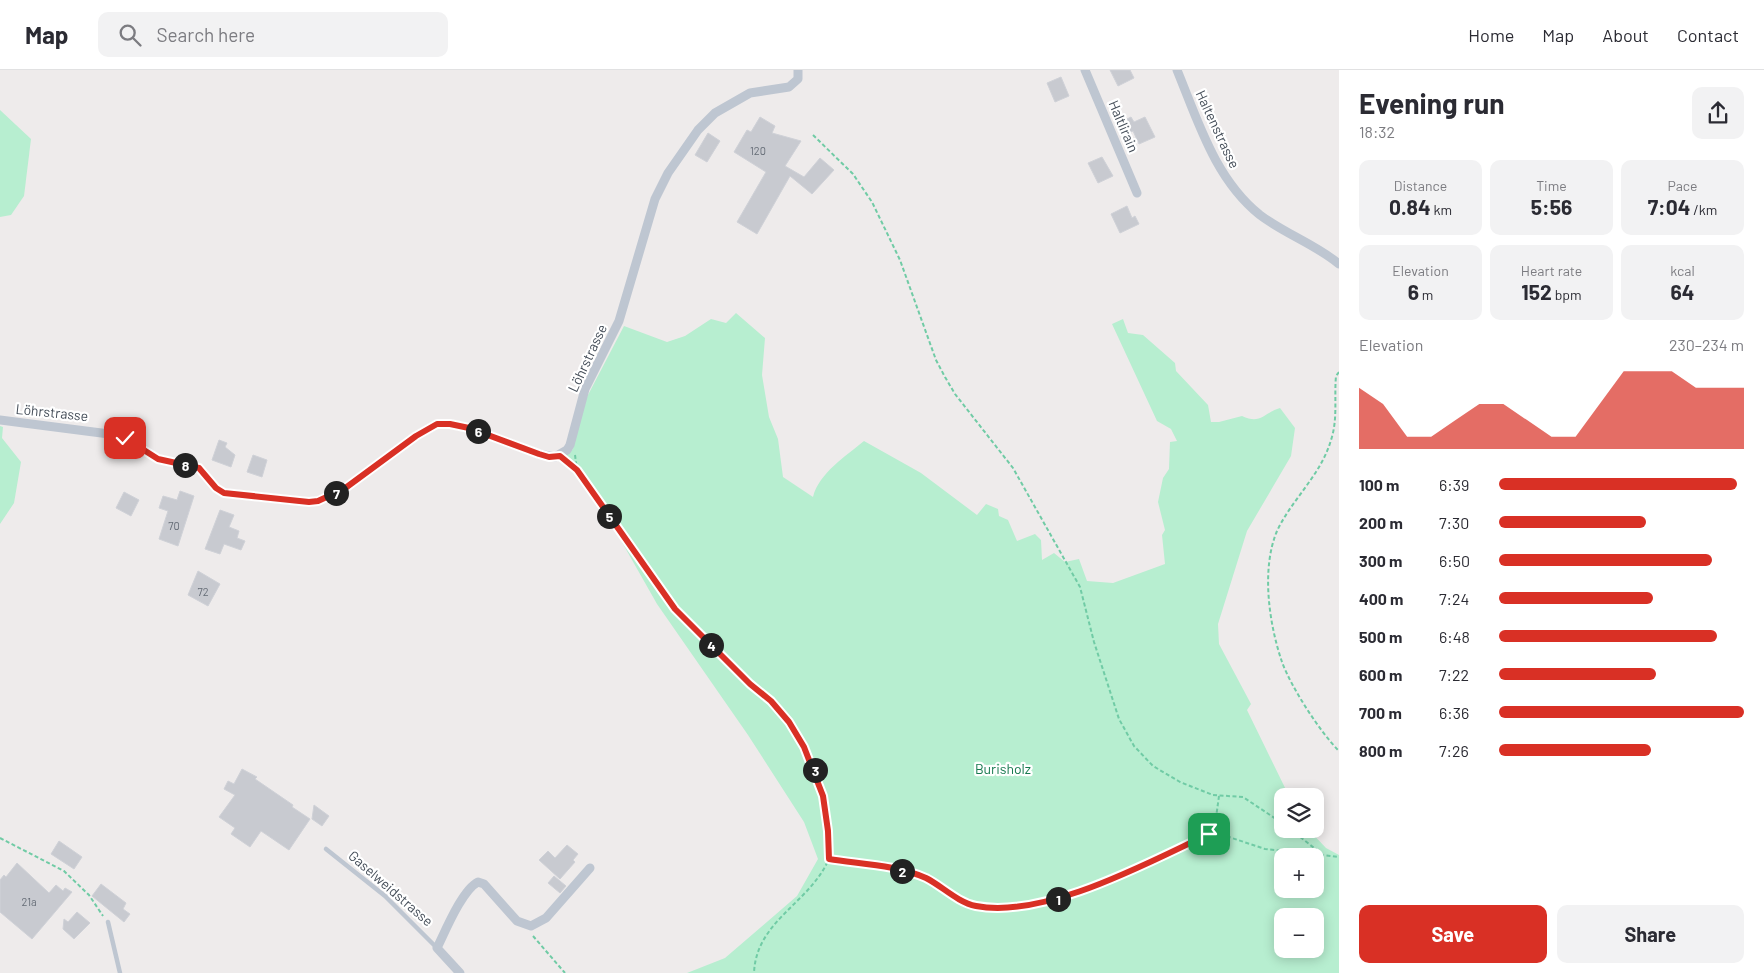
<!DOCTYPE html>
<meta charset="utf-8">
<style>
body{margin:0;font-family:Barlow,sans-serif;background:#f2f2f3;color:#2b2b33;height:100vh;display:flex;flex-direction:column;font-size:19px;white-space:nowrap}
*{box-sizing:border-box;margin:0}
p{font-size:16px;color:#7c7c81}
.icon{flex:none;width:28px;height:28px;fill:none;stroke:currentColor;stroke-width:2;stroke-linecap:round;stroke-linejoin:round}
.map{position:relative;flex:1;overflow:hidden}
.panel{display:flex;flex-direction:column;background:#fff;width:425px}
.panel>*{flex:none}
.buttons{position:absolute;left:1274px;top:718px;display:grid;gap:10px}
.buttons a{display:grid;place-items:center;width:50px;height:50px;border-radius:10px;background:#fff;box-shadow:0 2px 12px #0003;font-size:25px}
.pin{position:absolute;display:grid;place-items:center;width:42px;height:42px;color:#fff;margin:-21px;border-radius:10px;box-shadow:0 2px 8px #0006}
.km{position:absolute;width:25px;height:25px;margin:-12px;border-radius:50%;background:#222;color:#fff;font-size:14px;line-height:25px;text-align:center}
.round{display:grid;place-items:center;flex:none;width:52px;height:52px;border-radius:10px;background:#f2f2f3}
.overview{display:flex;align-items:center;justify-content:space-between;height:85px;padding:0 20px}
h1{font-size:28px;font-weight:700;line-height:38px}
.figures{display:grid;grid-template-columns:repeat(3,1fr);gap:8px;height:85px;padding:5px 20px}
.figures div{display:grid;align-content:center;border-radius:10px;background:#f2f2f3;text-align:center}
.figures b{font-size:21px;font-weight:700}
.figures small{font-size:14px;font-weight:400}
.figures p{font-size:14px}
.chart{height:140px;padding:10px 20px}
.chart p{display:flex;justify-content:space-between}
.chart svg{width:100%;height:90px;margin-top:5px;fill:#d93025;opacity:.7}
.button{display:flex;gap:10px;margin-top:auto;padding:10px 20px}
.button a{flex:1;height:58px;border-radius:10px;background:#d93025;color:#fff;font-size:20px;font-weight:700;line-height:58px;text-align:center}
.button a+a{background:#f2f2f3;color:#2b2b33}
ul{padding:0 20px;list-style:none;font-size:16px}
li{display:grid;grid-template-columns:80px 60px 1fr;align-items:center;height:38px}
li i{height:12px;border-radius:6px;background:#d93025}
header{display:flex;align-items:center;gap:30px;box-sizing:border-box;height:70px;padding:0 25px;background:#fff;border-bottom:1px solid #e1e1e2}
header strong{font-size:24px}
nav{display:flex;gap:28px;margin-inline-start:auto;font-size:18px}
.search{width:350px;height:45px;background:#f2f2f3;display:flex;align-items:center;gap:12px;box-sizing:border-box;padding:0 18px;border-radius:10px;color:#7c7c81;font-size:19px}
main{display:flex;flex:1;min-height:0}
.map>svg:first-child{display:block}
</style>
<header>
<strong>Map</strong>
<div class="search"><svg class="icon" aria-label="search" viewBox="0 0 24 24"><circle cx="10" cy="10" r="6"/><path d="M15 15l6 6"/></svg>Search here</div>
<nav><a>Home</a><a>Map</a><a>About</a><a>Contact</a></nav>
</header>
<main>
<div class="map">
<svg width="1339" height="903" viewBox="0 0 1339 903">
<rect width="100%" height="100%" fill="#eeebeb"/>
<g fill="#b7eed0" fill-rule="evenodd">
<polygon points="0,40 31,69 24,126 11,145 0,147"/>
<path d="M 736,243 L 765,268 L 762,305 L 769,347 L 778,369 L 783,407 L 813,427 C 819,403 846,386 864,371 L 921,403 L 977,445 L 986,434 L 998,439 L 999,446 L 1008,450 L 1017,471 L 1035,464 L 1041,470 L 1042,490 L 1054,483 L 1065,492 L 1079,489 L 1087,511 L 1113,513 L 1165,494 L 1162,465 L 1165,460 L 1158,432 L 1163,408 L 1169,399 L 1170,372 L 1177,371 L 1171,359 L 1157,351 L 1112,254 L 1123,249 L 1128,263 L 1143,265 L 1175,293 L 1176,301 L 1208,335 L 1211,352 L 1219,352 L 1242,346 C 1261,355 1263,343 1280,338 L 1295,358 L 1291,386 L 1247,461 L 1218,554 L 1219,574 L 1251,634 L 1247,640 L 1289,726 L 1282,726 L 1282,759 L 1308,759 L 1326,778 L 1339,785 L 1339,903 L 687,903 L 725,888 L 797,826 L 818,789 L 804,752 L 748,665 L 657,534 L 619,467 L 562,387 L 573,379 L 577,346 L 624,256 L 667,272 L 685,266 L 711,249 L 726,253 ZM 1282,786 L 1315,786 L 1315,819 L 1282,819 ZM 1282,846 L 1315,846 L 1315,879 L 1282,879 Z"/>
<polygon points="0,356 3,357 2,368 21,392 14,433 0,454"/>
</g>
<g fill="#c8cad0" stroke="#cfd1d7">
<polygon points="1110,0 1130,0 1134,8 1118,16"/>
<polygon points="1061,7 1069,26 1055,32 1047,13"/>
<polygon points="760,47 775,56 772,63 801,71 785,96 804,107 820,88 834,100 812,124 790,106 757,164 737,152 766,102 734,82 747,60 751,62"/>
<polygon points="1131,47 1134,52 1145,47 1155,67 1139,74 1133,61 1128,63 1123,51"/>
<polygon points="708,63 720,71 707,92 695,85"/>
<polygon points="1102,87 1113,106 1098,113 1088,93"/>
<polygon points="1127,136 1132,148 1135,146 1139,154 1120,163 1111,144"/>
<polygon points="219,370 227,373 225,377 235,385 231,397 212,390"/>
<polygon points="253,385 267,390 262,407 247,402"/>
<polygon points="180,421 194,426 178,476 159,469 168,441 159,438 163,426 177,430"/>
<polygon points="124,422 139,430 131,446 116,438"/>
<polygon points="220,440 234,445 229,457 239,461 237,468 245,471 241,480 224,474 220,484 205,479"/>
<polygon points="198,501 220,514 208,536 188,525"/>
<polygon points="242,699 257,707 255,709 293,735 292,737 310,749 289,780 261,761 250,777 231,764 235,758 219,747 235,725 224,719 228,711 234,714"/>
<polygon points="314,735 329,746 322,756 312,749"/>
<polygon points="59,771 82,787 74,799 51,784"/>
<polygon points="567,775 578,784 573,790 575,792 560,809 539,790 548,781 555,788"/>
<polygon points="17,793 49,823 56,815 63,821 65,818 72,822 32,869 0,842 0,810 4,805 6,807"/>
<polygon points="554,806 566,816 560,823 548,813"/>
<polygon points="101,814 126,833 123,839 130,844 124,852 92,826"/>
<polygon points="77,842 90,853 74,869 63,859 64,849 68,852"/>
</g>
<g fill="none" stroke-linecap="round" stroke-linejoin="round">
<g stroke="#70cba5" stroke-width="2" stroke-dasharray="4 2.5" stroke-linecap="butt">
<polyline points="813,65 853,104 872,132 900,190 936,290 945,307 955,324 1013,398 1080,517 1094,572 1119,649 1134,676 1153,696 1180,712 1213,725 1243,727 1282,753"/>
<path d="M 1339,302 L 1336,306 C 1334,328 1338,349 1331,370 C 1321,405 1292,429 1277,461 C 1261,499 1269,554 1282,592 C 1291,617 1320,662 1339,681"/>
<path d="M 575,385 L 577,400 L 661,521 C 687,554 718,583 748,612 C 762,626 777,635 789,652 C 809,680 820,712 826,746 C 829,762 833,780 826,795 C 805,835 756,853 754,903"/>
<polyline points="567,392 577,400"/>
<polyline points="1290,759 1323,785 1339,787"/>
<polyline points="1214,762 1219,726"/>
<polyline points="0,768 64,801 89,825 103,846"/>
<polyline points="829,789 909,802 926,808 963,831 976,836 1006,836 1064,828 1214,762 1265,779 1323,785"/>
<polyline points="533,866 565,903"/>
</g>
<g stroke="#bec6d1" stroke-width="4.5">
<polyline points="326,779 385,826 436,877"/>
<polyline points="108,852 120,903"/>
</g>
<g stroke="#bec6d1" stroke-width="9">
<polyline points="1085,0 1137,123"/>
<path d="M 1177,0 C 1198,51 1215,109 1260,145 C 1285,164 1315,174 1339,194"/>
<polyline points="0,350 117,365 133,372 158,389 199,398 216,418 224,423 309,432 317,431 344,419 416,366 437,354 450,354 469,358 539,384 555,387 567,380 570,375 585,319 619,251 655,129 668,103 698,60 715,43 750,23 789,17 798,9 798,0"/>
<path d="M 460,903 L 437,878 C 445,862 462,820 478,812 L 484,814 L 517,851 L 531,856 L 546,848 L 590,798"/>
</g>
</g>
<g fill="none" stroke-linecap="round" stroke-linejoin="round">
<g stroke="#fff" stroke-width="10">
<path id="route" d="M 125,368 L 158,389 L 199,398 L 216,418 L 224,423 L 309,432 L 318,431 L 344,419 L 416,366 L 437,354 L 450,354 L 469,358 L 539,384 L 549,387 L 560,386 L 577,400 L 675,539 L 750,614 L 771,631 L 789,652 L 804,677 L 823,726 L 828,761 L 829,789 C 860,794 897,795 926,808 C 942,816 957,832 976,836 C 1045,849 1147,793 1209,764"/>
</g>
<use href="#route" stroke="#d93025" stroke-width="6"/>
</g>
<g text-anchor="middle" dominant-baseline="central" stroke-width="4.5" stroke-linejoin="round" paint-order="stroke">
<g font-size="11" fill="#656c76">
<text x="758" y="80">120</text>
<text x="174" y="455">70</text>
<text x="203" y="521">72</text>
<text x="29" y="831">21a</text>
</g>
<g font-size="14" fill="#444d58" stroke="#fff">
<text transform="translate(1124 56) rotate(67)">Haltlirain</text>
<text transform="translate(1218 59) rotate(65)">Haltenstrasse</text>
<text transform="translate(587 288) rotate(-65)">Löhrstrasse</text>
<text transform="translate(52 342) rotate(6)">Löhrstrasse</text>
<text transform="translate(391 818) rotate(41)">Gaselweidstrasse</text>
</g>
<g font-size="14" fill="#16794e" stroke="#fff">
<text x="1003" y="698">Burisholz</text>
</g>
</g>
</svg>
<div class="buttons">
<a><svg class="icon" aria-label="layers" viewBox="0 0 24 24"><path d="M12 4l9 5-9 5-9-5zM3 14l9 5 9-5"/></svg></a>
<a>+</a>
<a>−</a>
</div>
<div class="pin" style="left:1209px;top:764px;background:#1e9e55"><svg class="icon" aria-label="arrive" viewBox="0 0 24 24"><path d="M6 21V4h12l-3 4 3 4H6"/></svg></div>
<div class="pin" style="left:125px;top:368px;background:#d93025"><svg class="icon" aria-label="check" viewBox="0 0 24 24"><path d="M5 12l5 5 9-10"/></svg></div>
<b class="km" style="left:1058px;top:829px">1</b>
<b class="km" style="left:902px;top:801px">2</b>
<b class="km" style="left:815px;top:700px">3</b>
<b class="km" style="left:711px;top:575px">4</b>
<b class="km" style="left:609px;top:446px">5</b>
<b class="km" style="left:478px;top:361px">6</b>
<b class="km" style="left:336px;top:423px">7</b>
<b class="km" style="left:185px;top:395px">8</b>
</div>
<section class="panel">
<div class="overview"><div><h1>Evening run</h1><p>18:32</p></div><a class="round"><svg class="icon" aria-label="share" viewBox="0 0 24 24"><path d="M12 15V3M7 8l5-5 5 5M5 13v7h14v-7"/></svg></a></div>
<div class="figures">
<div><p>Distance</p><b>0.84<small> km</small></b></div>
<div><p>Time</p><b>5:56</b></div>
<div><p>Pace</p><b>7:04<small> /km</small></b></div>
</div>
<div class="figures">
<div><p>Elevation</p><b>6<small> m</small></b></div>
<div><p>Heart rate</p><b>152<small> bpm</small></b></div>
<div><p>kcal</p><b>64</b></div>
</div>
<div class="chart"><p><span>Elevation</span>230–234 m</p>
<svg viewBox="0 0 160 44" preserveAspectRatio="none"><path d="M0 44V14L10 22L20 38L30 38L40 30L50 22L60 22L70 30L80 38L90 38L100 22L110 6L120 6L130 6L140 14L150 14L160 14V44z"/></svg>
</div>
<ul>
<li><b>100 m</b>6:39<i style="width:97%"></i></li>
<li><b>200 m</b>7:30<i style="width:60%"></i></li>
<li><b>300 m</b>6:50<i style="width:87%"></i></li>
<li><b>400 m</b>7:24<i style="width:63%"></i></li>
<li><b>500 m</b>6:48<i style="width:89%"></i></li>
<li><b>600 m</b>7:22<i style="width:64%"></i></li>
<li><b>700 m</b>6:36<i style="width:100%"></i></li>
<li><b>800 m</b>7:26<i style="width:62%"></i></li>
</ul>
<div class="button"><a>Save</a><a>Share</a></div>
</section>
</main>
